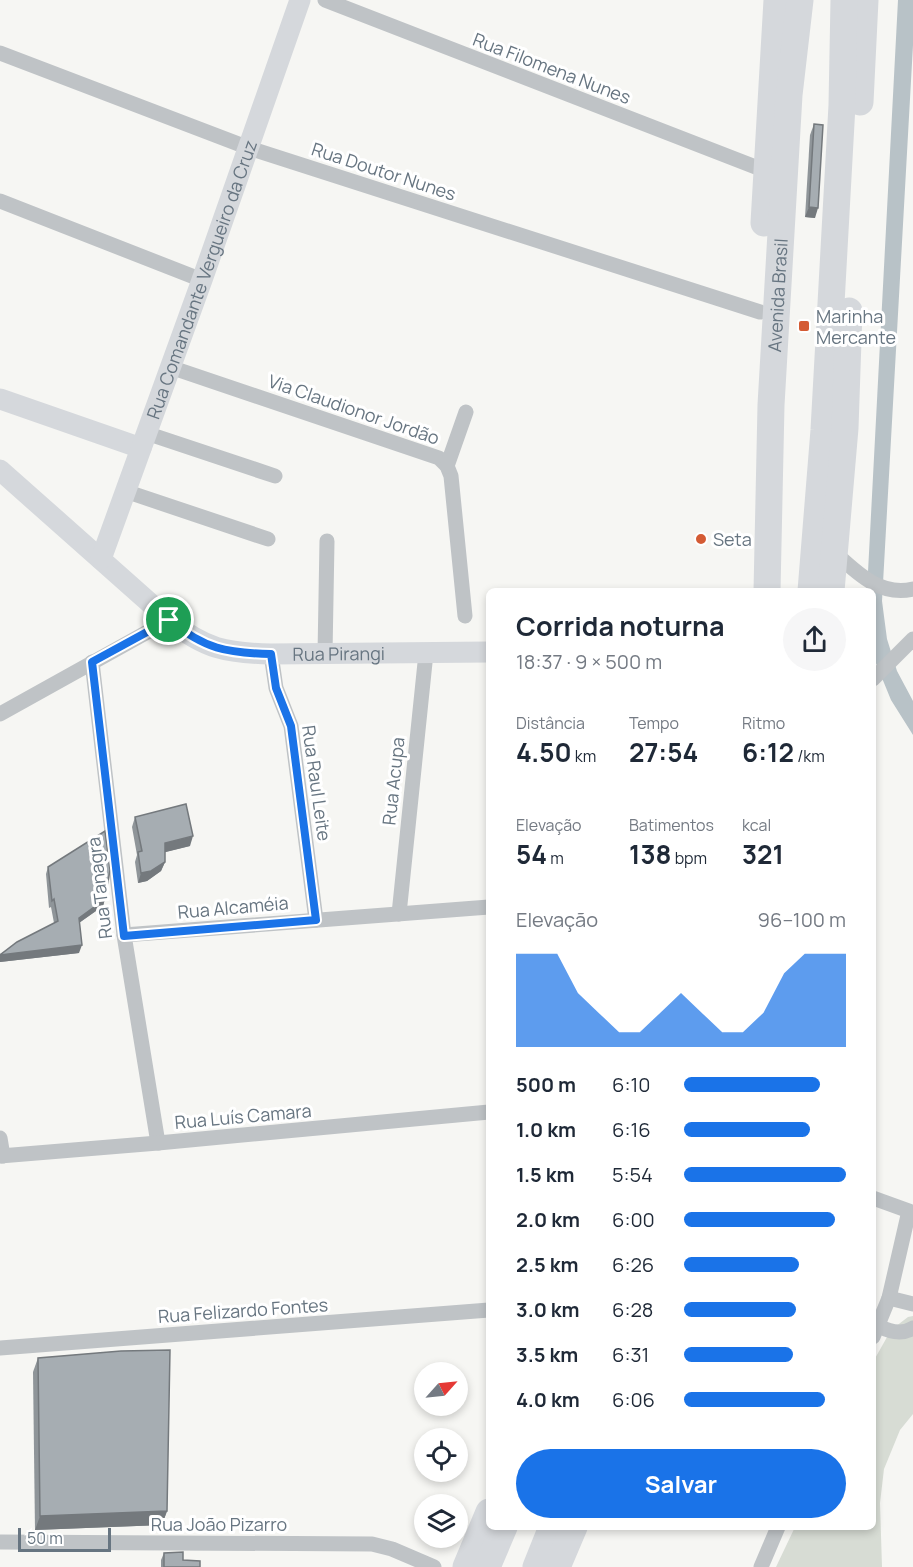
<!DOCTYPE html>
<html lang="pt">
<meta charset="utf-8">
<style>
body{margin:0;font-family:Manrope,sans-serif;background:#f6f6f7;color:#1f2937;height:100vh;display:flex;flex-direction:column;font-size:22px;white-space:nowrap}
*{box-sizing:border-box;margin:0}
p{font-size:20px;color:#747a83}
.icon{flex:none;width:33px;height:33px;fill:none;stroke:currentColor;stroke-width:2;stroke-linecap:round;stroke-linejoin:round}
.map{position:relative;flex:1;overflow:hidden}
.side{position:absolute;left:486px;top:588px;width:390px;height:942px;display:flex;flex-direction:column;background:#fff;border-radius:9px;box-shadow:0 3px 9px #0003}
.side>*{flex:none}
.needle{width:39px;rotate:63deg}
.controls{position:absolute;left:414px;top:1362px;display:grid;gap:12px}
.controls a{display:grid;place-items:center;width:54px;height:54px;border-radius:50%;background:#fff;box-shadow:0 3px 9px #0003;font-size:30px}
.scale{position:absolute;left:18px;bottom:15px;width:93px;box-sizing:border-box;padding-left:6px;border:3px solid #677581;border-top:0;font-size:16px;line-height:21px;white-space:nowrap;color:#677581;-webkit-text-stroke:4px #fff;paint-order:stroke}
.pin{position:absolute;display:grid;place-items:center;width:51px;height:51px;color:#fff;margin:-26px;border:3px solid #fff;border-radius:50%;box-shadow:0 2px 6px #0007}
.round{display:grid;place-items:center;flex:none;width:63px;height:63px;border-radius:32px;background:#f6f6f7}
.overview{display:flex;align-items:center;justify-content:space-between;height:102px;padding:0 30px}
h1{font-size:27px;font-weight:700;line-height:45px}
.figures{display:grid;grid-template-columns:repeat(3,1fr);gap:9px;height:102px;padding:6px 30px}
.figures div{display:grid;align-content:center}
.figures b{font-size:26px;font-weight:700}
.figures small{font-size:16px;font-weight:400}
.figures p{font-size:16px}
.chart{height:168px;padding:12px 30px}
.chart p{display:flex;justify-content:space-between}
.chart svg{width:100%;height:108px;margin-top:6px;fill:#1a73e8;opacity:.7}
.primary-button{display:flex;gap:12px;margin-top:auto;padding:12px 30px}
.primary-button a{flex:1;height:69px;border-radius:36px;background:#1a73e8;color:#fff;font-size:24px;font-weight:700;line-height:69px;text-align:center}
ul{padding:0 30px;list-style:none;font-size:20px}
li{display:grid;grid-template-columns:96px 72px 1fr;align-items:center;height:45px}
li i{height:15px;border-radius:8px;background:#1a73e8}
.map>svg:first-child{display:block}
</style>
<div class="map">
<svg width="913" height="1567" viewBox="0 0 913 1567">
<rect width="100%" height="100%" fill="#f6f6f3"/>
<polygon fill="#d7dcd4" points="913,1316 913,1414 900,1430 884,1469 880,1503 882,1567 776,1567 795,1527 873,1527 873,1362 891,1330 908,1317"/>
<polygon fill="#b8c2c7" points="898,0 913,0 913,45 882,601 887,639 897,671 913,701 913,735 891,700 873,656 873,591 867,591"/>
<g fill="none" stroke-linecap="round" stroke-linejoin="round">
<g stroke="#bfc3c6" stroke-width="15">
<polyline points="325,0 766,171"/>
<polyline points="0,53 249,148 760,312"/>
<polyline points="0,201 202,280"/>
<polyline points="170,367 439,458 447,466 451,476 465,616"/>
<polyline points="146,433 275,476"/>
<polyline points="447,466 466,412"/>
<polyline points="125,491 268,539"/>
<path d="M 834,552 C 856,572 880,597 913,589"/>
<polyline points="271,654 276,688 291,726 316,920"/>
<polyline points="325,654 327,541"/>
<polyline points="92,662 124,935 158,1143"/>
<polyline points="873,679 913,639"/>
<polyline points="0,714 169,620"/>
<polyline points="399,914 426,653"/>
<polyline points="124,935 489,907"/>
<polyline points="0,1138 3,1156"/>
<polyline points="0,1156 158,1143 489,1112"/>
<polyline points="873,1198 909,1211 889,1298 873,1337"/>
<polyline points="889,1298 913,1304"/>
<path d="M 879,1326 C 890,1332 902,1335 913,1328"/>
<polyline points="0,1348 489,1310"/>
<polyline points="0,1542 372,1544 392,1549 434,1567"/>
<polyline points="761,1567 778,1527"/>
</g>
<g stroke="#d5d8dc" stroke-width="21">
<polyline points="0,399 141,448"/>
<path id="s1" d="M 0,470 L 169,620 C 205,649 226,653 271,654 L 489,652"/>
<path id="s2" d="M 101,559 L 202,280 L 300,0"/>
</g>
<g stroke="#d5d8dc" stroke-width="27">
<polyline points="860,102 865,0"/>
<polyline points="764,223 777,0"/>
<path id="s3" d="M 767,591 L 771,405 L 789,95 L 800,0"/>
<polyline points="811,591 824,430 842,105 844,0"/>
<polyline points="831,591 845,428 849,311"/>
<polyline points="466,1567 489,1512"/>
<polyline points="487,1567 504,1527"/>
<polyline points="536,1567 552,1527"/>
<polyline points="557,1567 574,1527"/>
</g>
</g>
<g fill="#8f9599">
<polygon points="814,124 815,218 805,217 810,135"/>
<polygon points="135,817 190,846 165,852 165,862 161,871 147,881 138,883 135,862 137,855 132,827"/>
<polygon points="48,867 105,899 103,906 79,923 79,953 0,962 0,954 54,923 51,907 49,908 46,874"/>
<polygon points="38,1358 167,1511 162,1525 35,1530 33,1372"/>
<polygon points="164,1553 183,1560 200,1567 161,1567 161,1560"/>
</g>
<g fill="#74797d">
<polygon points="809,207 818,208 815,218 805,217"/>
<polygon points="193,836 190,846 162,853 165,843"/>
<polygon points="165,862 161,871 147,881 138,883 141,873"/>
<polygon points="105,899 103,906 76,925 79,918"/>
<polygon points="82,945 79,953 0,962 0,955"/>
<polygon points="167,1511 162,1525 35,1530 40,1516"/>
</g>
<g fill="#a6adb2" stroke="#74797d" stroke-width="1.5">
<polygon points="814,124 823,125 818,208 809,207"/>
<polygon points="186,804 193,836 165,843 165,862 151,871 141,873 138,852 142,851 135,817"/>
<polygon points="105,831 110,870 105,899 79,918 82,945 0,955 17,942 58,921 54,899 52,901 48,867"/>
<polygon points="170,1350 167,1511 40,1516 38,1358 121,1351"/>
<polygon points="183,1552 183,1560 200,1561 200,1567 164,1567 164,1553"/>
</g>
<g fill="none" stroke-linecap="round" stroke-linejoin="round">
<g stroke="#fff" stroke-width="12">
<path id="route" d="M 169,620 C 205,649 226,653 271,654 L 276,688 L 291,726 L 316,920 L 124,936 L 92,662 Z"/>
</g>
<use href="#route" stroke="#1a73e8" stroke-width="8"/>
</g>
<g fill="#d45b34" stroke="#fff" stroke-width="2">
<rect x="798" y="320" width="12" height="12" rx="3"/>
<circle cx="701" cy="539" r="6"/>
</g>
<g text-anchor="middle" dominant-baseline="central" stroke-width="6" stroke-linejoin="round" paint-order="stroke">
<g font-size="18" fill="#677581" stroke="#fff">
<text transform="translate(552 68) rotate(21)">Rua Filomena Nunes</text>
<text transform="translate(384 171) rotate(18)">Rua Doutor Nunes</text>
<text stroke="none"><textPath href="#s2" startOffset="297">Rua Comandante Vergueiro da Cruz</textPath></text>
<text stroke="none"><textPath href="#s3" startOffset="296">Avenida Brasil</textPath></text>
<text transform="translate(354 409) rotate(19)">Via Claudionor Jordão</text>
<text stroke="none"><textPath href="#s1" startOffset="404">Rua Pirangi</textPath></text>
<text transform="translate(393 781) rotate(-84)">Rua Acupa</text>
<text transform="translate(317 783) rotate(82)">Rua Raul Leite</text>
<text transform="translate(99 888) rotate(-97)">Rua Tanagra</text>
<text transform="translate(233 907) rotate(-5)">Rua Alcaméia</text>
<text transform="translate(243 1116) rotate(-5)">Rua Luís Camara</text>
<text transform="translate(243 1310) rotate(-4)">Rua Felizardo Fontes</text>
<text x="219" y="1524">Rua João Pizarro</text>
</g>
<g font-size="18" fill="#677581" stroke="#fff" text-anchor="start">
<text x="816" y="316">Marinha<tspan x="816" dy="21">Mercante</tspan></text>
<text x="713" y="539">Seta</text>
</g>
</g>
</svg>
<div class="controls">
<a><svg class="needle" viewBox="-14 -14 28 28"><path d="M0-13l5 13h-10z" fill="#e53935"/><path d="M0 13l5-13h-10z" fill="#747a83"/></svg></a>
<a><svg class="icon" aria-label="locate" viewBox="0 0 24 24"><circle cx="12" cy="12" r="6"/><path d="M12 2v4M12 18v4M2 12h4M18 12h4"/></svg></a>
<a><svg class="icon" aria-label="layers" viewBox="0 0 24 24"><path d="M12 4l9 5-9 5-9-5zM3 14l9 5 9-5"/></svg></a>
</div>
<div class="scale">50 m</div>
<div class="pin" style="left:169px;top:620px;background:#1e9e55"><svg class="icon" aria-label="arrive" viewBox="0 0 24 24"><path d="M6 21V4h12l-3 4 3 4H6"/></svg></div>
<section class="side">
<div class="overview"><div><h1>Corrida noturna</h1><p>18:37 · 9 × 500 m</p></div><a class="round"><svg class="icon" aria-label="share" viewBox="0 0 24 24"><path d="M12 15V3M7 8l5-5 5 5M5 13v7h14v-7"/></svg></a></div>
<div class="figures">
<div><p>Distância</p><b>4.50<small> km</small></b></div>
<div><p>Tempo</p><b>27:54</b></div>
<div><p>Ritmo</p><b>6:12<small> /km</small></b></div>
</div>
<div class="figures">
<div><p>Elevação</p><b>54<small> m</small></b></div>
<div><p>Batimentos</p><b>138<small> bpm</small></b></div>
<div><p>kcal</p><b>321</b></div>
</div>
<div class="chart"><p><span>Elevação</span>96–100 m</p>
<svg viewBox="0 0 160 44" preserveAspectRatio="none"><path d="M0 44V6L10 6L20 6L30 22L40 30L50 38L60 38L70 30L80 22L90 30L100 38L110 38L120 30L130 14L140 6L150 6L160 6V44z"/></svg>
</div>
<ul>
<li><b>500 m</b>6:10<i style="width:84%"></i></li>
<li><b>1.0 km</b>6:16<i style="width:78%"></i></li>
<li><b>1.5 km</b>5:54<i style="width:100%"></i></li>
<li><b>2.0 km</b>6:00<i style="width:93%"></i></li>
<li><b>2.5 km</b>6:26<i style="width:71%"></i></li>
<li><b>3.0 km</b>6:28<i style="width:69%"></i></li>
<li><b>3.5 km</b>6:31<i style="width:67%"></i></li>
<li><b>4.0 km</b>6:06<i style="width:87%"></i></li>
</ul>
<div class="primary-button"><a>Salvar</a></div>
</section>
</div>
